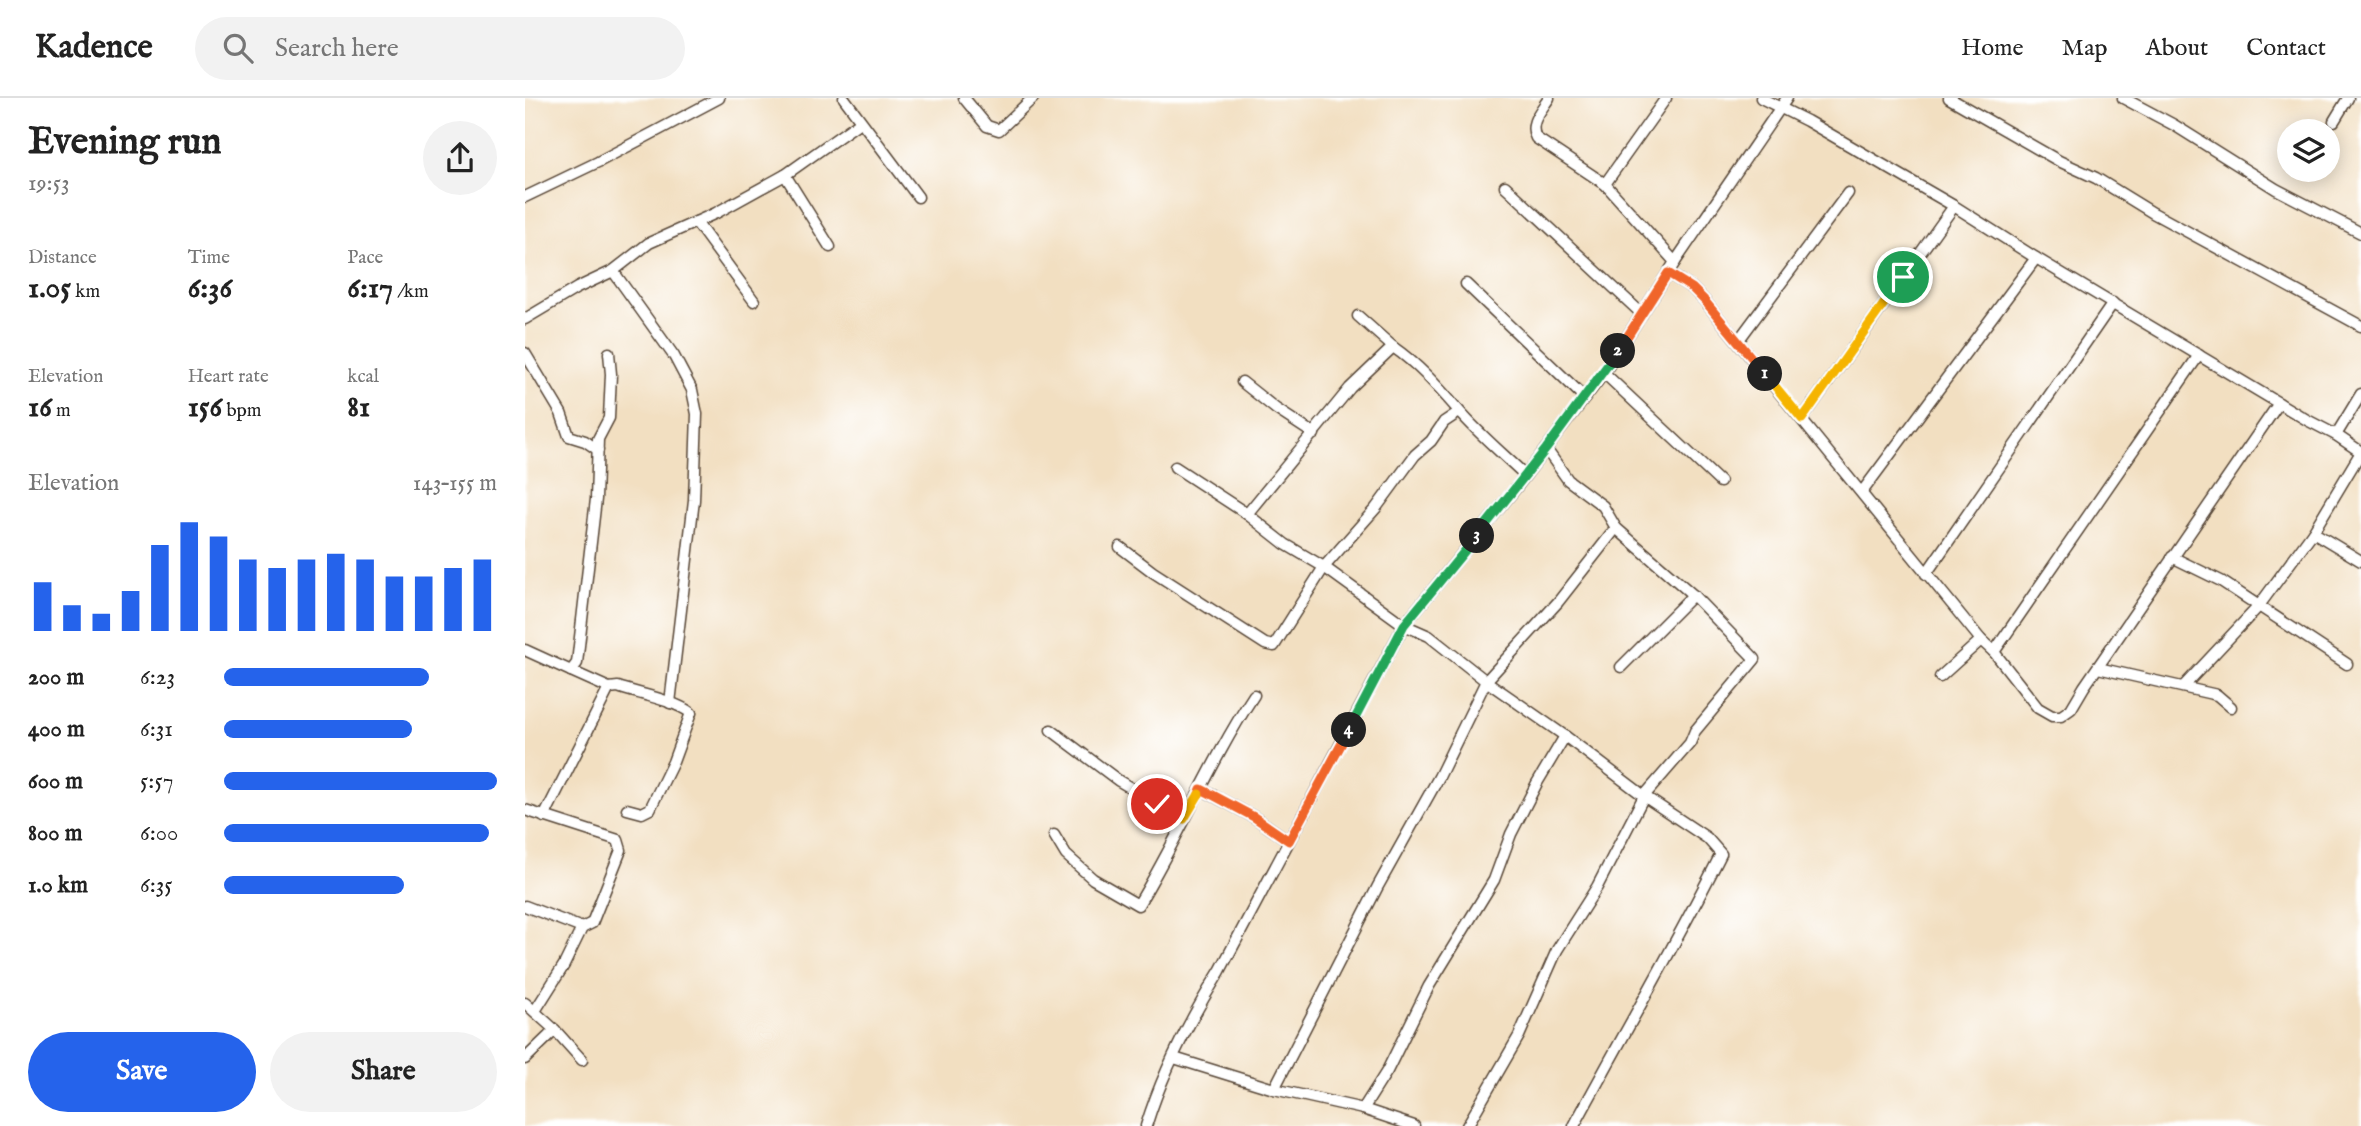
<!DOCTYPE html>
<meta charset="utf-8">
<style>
body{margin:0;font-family:"IM FELL English",serif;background:#f2f2f2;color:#222;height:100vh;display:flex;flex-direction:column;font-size:26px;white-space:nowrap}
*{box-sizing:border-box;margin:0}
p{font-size:23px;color:#767676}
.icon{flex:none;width:38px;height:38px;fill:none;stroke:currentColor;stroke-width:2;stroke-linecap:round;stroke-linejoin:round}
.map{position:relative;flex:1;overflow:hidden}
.panel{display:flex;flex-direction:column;background:#fff;width:525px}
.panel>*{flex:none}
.buttons{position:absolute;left:1752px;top:21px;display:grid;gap:14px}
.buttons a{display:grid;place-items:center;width:63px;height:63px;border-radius:50%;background:#fff;box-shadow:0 4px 18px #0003;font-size:35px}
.pin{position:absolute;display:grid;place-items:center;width:60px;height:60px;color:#fff;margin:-30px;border:4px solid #fff;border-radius:50%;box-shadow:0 2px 7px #0007}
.km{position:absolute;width:35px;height:35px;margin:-18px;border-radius:50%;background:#222;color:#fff;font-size:19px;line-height:35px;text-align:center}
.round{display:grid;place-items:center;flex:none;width:74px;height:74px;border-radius:37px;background:#f2f2f2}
.headline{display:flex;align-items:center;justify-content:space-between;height:119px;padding:0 28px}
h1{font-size:38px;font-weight:800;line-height:52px}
.figures{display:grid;grid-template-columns:repeat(3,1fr);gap:10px;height:119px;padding:7px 28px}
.figures div{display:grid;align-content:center}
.figures b{font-size:30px;font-weight:800}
.figures small{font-size:19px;font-weight:400}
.figures p{font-size:19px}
.chart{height:196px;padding:14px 28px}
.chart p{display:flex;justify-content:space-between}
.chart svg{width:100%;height:126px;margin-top:7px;stroke:#2563eb;stroke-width:6}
.button{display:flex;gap:14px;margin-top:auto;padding:14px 28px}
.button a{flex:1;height:80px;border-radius:42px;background:#2563eb;color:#fff;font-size:28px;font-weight:800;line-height:80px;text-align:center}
.button a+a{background:#f2f2f2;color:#222}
ul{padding:0 28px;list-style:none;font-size:23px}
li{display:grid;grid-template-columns:112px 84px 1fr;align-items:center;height:52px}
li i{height:18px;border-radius:9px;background:#2563eb}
header{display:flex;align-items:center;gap:42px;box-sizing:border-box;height:98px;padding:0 35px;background:#fff;border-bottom:2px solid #e0e0e0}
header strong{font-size:33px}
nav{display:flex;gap:38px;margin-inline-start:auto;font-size:24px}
.search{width:490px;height:63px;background:#f2f2f2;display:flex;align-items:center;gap:18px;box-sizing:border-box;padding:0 24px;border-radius:38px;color:#767676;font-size:26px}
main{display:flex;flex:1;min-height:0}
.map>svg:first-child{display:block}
</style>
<header>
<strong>Kadence</strong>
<div class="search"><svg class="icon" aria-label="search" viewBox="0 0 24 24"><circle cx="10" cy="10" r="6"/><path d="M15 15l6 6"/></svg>Search here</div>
<nav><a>Home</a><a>Map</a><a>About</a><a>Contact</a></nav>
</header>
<main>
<section class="panel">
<div class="headline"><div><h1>Evening run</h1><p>19:53</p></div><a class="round"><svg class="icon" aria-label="share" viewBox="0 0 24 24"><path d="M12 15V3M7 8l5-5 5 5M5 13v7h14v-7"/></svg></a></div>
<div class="figures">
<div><p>Distance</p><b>1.05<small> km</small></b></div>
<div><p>Time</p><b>6:36</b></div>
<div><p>Pace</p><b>6:17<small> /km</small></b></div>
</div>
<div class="figures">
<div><p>Elevation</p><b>16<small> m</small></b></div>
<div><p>Heart rate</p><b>156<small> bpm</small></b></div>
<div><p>kcal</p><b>81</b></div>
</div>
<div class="chart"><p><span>Elevation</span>143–155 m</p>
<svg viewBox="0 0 160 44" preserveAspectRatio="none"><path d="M5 44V27M15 44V35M25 44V38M35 44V30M45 44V14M55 44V6M65 44V11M75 44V19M85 44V22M95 44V19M105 44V17M115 44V19M125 44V25M135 44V25M145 44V22M155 44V19"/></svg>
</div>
<ul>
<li><b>200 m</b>6:23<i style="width:75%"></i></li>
<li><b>400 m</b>6:31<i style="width:69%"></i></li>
<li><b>600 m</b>5:57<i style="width:100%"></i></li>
<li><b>800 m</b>6:00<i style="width:97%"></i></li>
<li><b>1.0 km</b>6:35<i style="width:66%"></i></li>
</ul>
<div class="button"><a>Save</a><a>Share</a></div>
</section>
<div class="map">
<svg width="1836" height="1028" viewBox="0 0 1836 1028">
<rect width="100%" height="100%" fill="#fff"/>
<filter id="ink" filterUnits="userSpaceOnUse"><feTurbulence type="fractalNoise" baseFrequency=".0143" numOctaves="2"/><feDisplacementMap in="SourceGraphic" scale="14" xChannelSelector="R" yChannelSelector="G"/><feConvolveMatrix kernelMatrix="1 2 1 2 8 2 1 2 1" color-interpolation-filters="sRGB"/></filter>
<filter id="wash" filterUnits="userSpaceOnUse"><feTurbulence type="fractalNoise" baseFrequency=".00686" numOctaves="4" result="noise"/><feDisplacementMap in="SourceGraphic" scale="28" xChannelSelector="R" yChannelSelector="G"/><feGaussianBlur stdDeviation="1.57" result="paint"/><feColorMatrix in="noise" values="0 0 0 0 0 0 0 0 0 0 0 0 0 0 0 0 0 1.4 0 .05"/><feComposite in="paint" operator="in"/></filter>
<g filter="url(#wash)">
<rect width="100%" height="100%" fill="#f2dfc1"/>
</g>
<g filter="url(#ink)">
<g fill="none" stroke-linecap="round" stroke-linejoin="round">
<g stroke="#564536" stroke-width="13">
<g id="minor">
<polyline points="319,0 393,99"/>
<polyline points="439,0 462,28 474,32 508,0"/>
<path d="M 1024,0 C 1016,13 1003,25 1011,40 L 1080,86 L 1150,164"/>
<polyline points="1236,0 1282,23 1429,108 1511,160 1782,322 1811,337 1836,354"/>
<polyline points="1424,0 1534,63 1571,80 1628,115 1836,228"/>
<polyline points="1598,0 1649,27 1751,91 1836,135"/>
<polyline points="1809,23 1823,0"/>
<polyline points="1080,86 1141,0"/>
<polyline points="980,88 1117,216"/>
<polyline points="0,99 73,64 194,0"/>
<polyline points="171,124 229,203"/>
<polyline points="305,149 260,77 335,24"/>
<polyline points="88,173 149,258 167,292 172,316 169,402 145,605"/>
<polyline points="1143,175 1167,190 1179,202 1456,542 1469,554 1513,610 1527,618 1536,618 1546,611 1559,589 1754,305"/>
<polyline points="941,186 1060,300"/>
<polyline points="833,218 868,249"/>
<polyline points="0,221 52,190 88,173 124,145 191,115 260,77"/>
<polyline points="1213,243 1323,95"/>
<polyline points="0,255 36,315 44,338 60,343 73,352"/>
<polyline points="84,255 86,276 84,320 73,341 71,401 52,565 46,573 84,590"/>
<polyline points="1079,275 1195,384"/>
<polyline points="717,284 751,311 789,336"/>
<polyline points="1277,321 1429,108"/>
<polyline points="1811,337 1836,296"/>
<polyline points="650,369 722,416"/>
<path d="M 1000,377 C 978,356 954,336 934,313 C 913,289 894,267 868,249 L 825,290 L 722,416 L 760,446 L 799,469 L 879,527 L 904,538 L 961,583 L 1040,638 L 1119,698 L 1182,740 L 1196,756 C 1150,848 1098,937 1049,1028"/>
<polyline points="1337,394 1511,160"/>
<polyline points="1788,434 1836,463"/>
<polyline points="595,449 628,474 740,546 749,548 799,469 851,410 890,357 906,343 919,324 934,314"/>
<polyline points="1647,459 1696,483 1822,566"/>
<polyline points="1401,476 1588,205"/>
<polyline points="0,552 46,573"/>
<polyline points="1469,554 1674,257"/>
<polyline points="1096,569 1168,497"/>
<polyline points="1573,570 1692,597 1706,609"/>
<polyline points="1415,579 1456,542"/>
<polyline points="1658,589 1733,509 1788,434 1836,354"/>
<polyline points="526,632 594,683 659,721"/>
<polyline points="676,691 729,719 764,743"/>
<polyline points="0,712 93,742 96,752 67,825 57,830 39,867 10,913"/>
<path d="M 19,719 L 84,590 L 93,589 C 113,596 149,602 166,615 L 148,664 L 125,711 L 117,715 L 102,711"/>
<path d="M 529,737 L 541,757 L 568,781 L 613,807 C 655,738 685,664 729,597"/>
<polyline points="0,808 57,830"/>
<polyline points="0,905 30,932 0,961"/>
<polyline points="30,932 57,962"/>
<polyline points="649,960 749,991 838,1011 889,1028"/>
<polyline points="749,991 853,788 914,679 961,583 1033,504 1091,430"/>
<polyline points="838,1011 862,973 904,888 969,782 986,736 1012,685 1040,638"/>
<path d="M 621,1028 C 638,973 665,921 695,873 L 879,527 L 990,391 L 1079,275 L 1150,164 L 1262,0"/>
<polyline points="942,1028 994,938 1032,852 1072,789 1119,698 1165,645 1170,633 1230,561 1168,497 1091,430 1078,408 1043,382 1021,351"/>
</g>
</g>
<use href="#minor" stroke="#fff" stroke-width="10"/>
</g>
</g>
<g fill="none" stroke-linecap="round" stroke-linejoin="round" filter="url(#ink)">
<g stroke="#fff" stroke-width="14">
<polyline id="split-1" points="1240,276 1277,321 1378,179"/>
</g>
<g stroke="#fff" stroke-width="14">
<polyline id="split-2" points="1093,253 1143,175 1167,190 1179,202 1240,276"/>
</g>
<g stroke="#fff" stroke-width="14">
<polyline id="split-3" points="952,438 1021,351 1093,253"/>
</g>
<g stroke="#fff" stroke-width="14">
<polyline id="split-4" points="824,632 879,527 952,438"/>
</g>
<g stroke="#fff" stroke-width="14">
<polyline id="split-5" points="674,696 676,691 684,695 729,719 764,743 824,632"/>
</g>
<g stroke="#fff" stroke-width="14">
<polyline id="split-6" points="632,706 659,721 674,696"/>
</g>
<use href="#split-1" stroke="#f5b400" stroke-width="9"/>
<use href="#split-2" stroke="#f0652b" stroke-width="9"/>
<use href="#split-3" stroke="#22a559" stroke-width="9"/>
<use href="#split-4" stroke="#22a559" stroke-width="9"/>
<use href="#split-5" stroke="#f0652b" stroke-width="9"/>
<use href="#split-6" stroke="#f5b400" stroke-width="9"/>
</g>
</svg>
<div class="buttons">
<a><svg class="icon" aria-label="layers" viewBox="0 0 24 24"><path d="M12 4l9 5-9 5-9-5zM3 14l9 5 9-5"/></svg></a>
</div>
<div class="pin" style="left:1378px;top:179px;background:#1e9e55"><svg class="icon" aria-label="arrive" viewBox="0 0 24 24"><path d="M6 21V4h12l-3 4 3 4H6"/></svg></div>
<div class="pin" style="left:632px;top:706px;background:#d93025"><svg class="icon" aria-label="check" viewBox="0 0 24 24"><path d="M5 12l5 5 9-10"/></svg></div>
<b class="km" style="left:1240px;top:276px">1</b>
<b class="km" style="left:1093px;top:253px">2</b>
<b class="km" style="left:952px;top:438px">3</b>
<b class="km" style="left:824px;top:632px">4</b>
</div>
</main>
